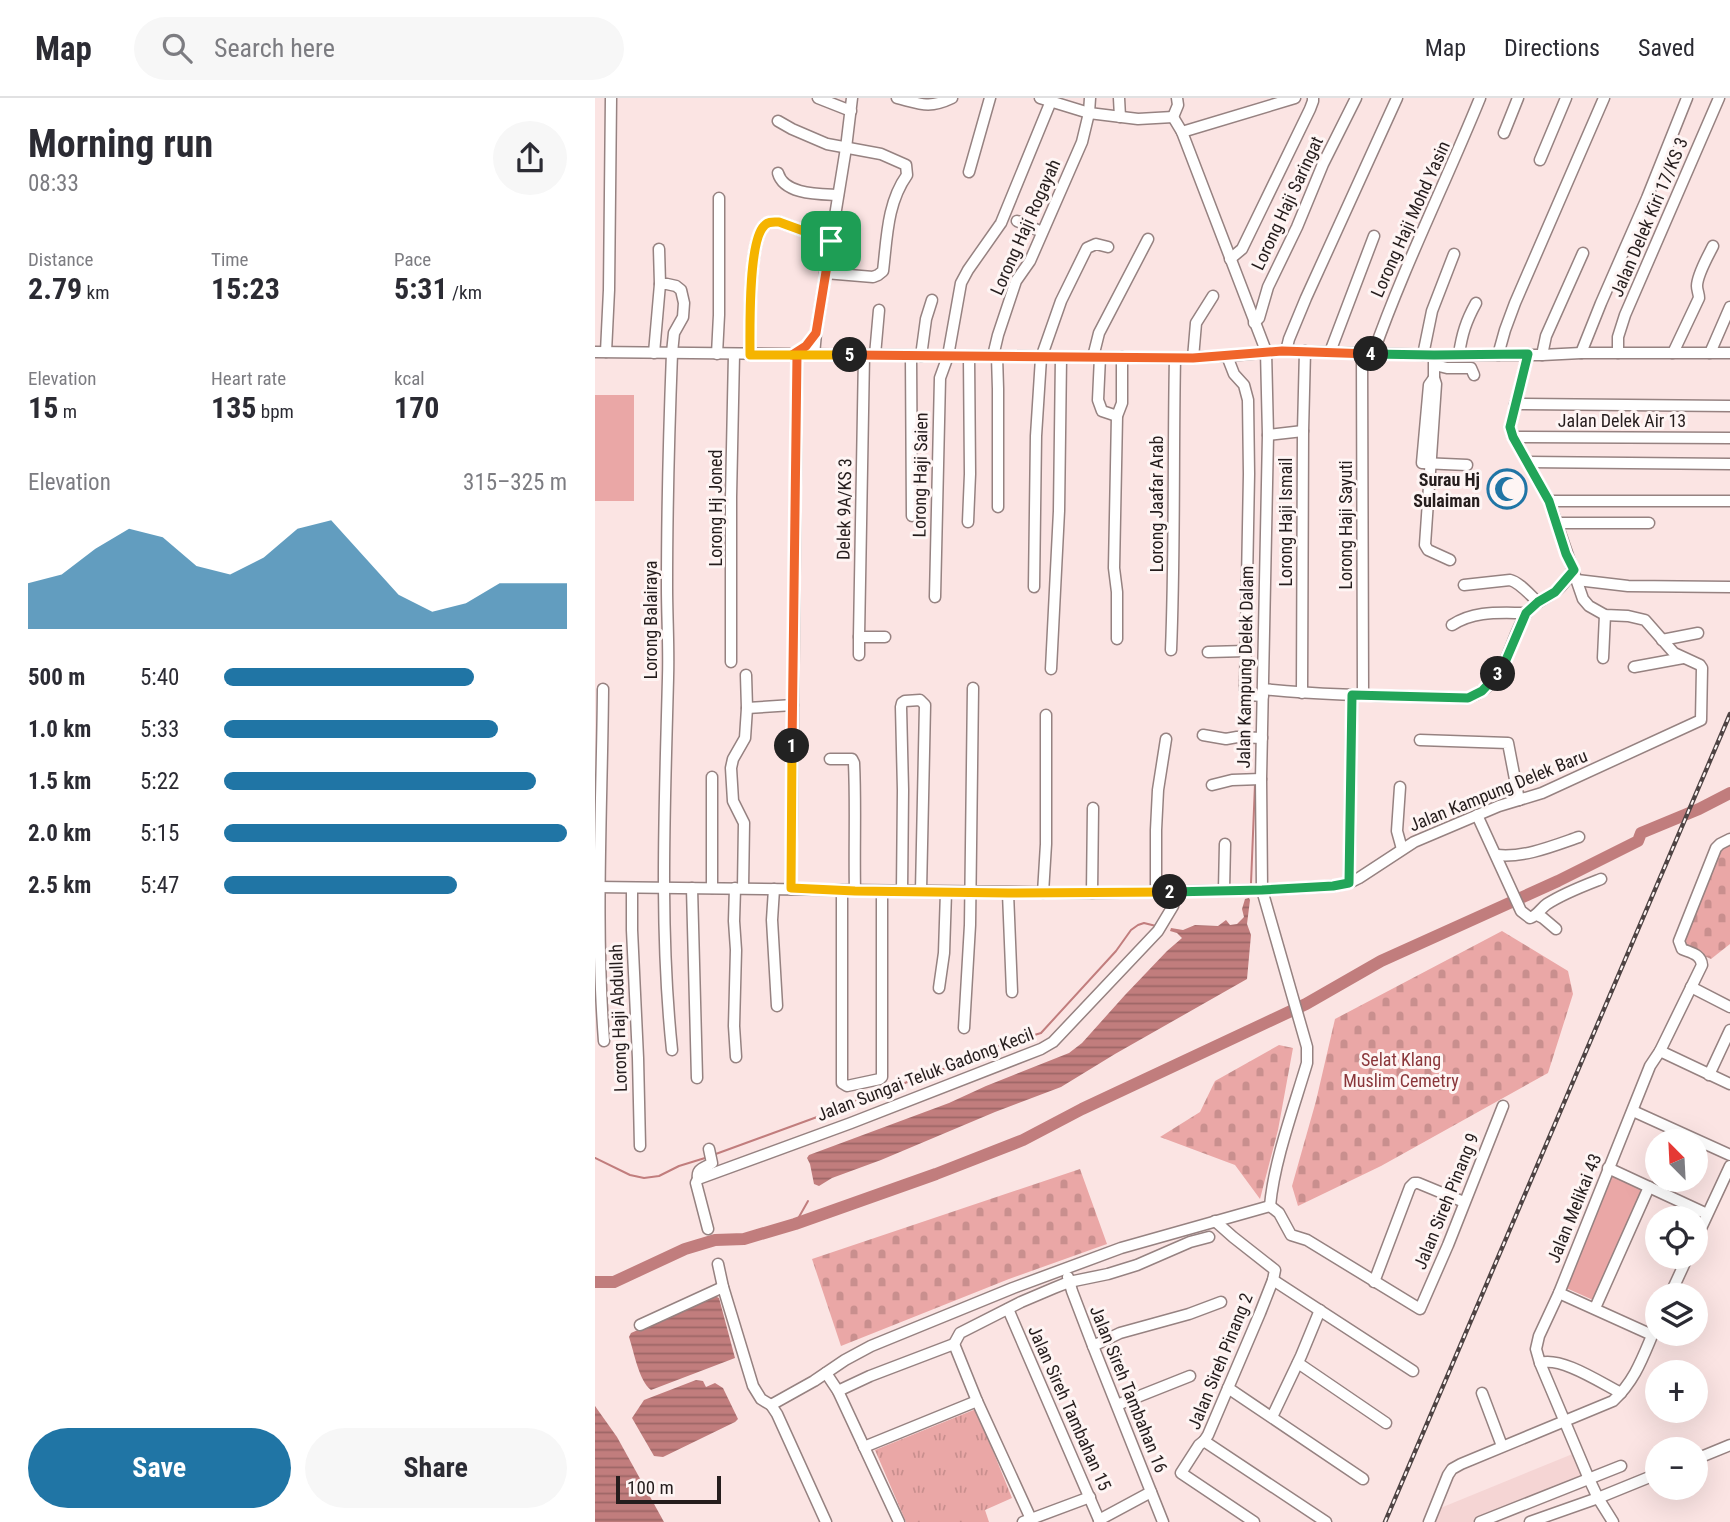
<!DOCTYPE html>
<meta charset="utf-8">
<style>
body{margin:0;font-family:"Roboto Condensed",sans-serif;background:#f7f7f7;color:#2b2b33;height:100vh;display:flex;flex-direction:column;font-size:26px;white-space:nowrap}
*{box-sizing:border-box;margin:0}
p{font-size:23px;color:#7c7c81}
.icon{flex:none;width:38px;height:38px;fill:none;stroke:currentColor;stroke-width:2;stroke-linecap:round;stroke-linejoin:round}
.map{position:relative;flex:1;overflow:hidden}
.drawer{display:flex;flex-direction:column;background:#fff;width:595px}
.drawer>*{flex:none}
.needle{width:46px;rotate:336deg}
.fabs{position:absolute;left:1050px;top:1031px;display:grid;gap:14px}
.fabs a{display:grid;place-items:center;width:63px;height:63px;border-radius:50%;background:#fff;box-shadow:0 7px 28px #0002;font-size:35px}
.scale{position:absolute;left:21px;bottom:18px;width:105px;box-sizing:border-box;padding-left:7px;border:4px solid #251d1d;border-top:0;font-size:19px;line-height:24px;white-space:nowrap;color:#251d1d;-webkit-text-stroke:5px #fef5f4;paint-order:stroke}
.pin{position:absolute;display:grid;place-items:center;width:60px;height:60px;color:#fff;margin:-30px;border-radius:14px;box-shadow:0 4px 10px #0006}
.km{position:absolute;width:35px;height:35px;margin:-18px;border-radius:50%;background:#222;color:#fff;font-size:19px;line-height:35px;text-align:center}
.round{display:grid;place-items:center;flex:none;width:74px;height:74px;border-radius:37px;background:#f7f7f7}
.summary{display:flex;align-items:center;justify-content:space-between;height:119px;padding:0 28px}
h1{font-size:38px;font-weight:700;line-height:52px}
.figures{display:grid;grid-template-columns:repeat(3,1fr);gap:10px;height:119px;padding:7px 28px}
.figures div{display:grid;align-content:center}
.figures b{font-size:30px;font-weight:700}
.figures small{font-size:19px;font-weight:400}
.figures p{font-size:19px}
.chart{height:196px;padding:14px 28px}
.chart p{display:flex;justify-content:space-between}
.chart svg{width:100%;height:126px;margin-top:7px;fill:#2075a5;opacity:.7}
.action{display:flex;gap:14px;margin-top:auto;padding:14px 28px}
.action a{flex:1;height:80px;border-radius:42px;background:#2075a5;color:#fff;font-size:28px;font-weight:700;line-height:80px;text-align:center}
.action a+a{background:#f7f7f7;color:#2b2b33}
ul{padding:0 28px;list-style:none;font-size:23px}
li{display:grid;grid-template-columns:112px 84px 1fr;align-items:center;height:52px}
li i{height:18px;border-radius:9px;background:#2075a5}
header{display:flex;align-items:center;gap:42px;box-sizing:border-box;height:98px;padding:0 35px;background:#fff;border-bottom:2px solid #e1e1e2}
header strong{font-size:33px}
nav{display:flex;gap:38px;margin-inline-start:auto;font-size:24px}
.search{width:490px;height:63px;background:#f7f7f7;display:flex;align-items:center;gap:18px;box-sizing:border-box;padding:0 24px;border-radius:38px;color:#7c7c81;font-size:26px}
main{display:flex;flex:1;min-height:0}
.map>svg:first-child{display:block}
</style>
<header>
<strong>Map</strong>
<div class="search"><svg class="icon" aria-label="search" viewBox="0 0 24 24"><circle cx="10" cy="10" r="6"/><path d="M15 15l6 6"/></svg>Search here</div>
<nav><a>Map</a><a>Directions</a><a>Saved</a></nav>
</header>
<main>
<section class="drawer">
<div class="summary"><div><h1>Morning run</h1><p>08:33</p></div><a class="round"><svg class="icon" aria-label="share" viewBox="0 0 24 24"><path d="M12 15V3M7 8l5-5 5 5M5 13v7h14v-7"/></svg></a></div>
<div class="figures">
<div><p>Distance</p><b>2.79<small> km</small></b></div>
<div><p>Time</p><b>15:23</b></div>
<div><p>Pace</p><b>5:31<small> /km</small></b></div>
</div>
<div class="figures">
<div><p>Elevation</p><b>15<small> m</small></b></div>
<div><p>Heart rate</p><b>135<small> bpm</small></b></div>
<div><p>kcal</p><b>170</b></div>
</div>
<div class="chart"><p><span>Elevation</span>315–325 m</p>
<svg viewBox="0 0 160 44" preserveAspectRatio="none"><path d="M0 44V28L10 25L20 16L30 9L40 12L50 22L60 25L70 19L80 9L90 6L100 19L110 32L120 38L130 35L140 28L150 28L160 28V44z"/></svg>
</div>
<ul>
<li><b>500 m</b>5:40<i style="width:73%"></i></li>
<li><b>1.0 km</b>5:33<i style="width:80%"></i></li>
<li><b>1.5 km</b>5:22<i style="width:91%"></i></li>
<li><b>2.0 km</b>5:15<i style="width:100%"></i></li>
<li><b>2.5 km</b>5:47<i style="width:68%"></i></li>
</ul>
<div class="action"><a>Save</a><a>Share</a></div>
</section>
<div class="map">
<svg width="1135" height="1424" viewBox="0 0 1135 1424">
<defs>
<pattern id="grass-tufts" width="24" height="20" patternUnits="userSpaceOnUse" patternTransform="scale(1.75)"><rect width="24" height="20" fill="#eaa7a6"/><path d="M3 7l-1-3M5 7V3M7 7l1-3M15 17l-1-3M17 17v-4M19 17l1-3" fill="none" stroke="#c98f8e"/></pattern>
<pattern id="cemetery-stones" width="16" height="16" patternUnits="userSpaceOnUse" patternTransform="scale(1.75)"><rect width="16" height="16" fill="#eaa7a6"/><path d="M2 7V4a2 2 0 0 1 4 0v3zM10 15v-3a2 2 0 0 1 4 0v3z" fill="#c98f8e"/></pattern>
<pattern id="water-rules" width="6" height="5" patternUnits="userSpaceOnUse" patternTransform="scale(1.75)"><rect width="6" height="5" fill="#c17d7d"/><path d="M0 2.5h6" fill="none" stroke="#9d6666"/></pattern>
</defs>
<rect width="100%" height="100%" fill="#fbe4e3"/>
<polygon fill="#f5d5d4" points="980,1355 990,1379 877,1424 837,1424 843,1411"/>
<polygon fill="url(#grass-tufts)" points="381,1311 417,1400 390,1412 394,1424 311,1424 280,1352"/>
<g fill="url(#cemetery-stones)">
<polygon points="1135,745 1135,846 1116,861 1088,848 1087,840 1121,755"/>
<polygon points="907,833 973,873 978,896 953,975 786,1068 703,1108 697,1088 721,1003 740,921"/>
<polygon points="684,947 698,950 683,1032 665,1101 640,1067 565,1039 605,1014 620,983"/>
<polygon points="485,1071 512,1146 414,1181 246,1248 217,1161"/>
</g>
<g fill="#eaa7a6">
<rect x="0" y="297" width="39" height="106"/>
<polygon points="1016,1077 1048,1091 998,1202 969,1189"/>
</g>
<g fill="url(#water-rules)">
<polygon points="654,800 655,802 652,826 656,837 652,881 520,956 466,989 400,1014 286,1062 237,1080 224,1088 219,1086 215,1066 212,1060 214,1057 354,1005 391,988 474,955 487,945 530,897 572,853 587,840 582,835 575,833 576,830 588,832 600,827 623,828 631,822 635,827 642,826 649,819 647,811 650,801"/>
<path d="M 120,1198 L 124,1200 L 140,1260 L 56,1292 C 44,1283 39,1254 34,1239 L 36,1235 Z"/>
<polygon points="101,1282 108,1283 111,1289 120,1285 128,1290 143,1321 140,1324 68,1359 59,1358 37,1320 49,1302"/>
<polygon points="0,1308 22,1339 69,1424 0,1424"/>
</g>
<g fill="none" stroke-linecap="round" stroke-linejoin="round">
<g stroke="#c17d7d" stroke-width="2">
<polyline points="656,785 660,686"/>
<polyline points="118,1057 233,1015 254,1005 385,958 397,950 446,935 521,853 536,832 543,827 549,825 561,828"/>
<polyline points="0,1060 35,1077 49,1080 64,1078 84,1068 110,1060"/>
<polyline points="200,1126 213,1103"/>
</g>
<polyline stroke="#c17d7d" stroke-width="12" points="0,1184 19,1184 90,1151 120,1142 149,1141 200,1126 341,1076 428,1042 487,1011 711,906 786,863 963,783 1043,743 1046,735 1104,711 1135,695"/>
<g stroke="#968281" stroke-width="13">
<g id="minor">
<polyline points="223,0 256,13"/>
<path d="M 302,0 C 326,6 334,11 357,0"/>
<polyline points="445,0 494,15 543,21 578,19"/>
<polyline points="524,0 525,19"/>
<path d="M 578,19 L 587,34 L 671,253 L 673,337 L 666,681 L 667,792 L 712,949 L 712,965 C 699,1009 679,1063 675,1108"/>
<polyline points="578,19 583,7 582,0"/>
<path d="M 183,23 L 197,31 L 232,46 L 286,56 L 311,67 L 312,77 C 292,105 292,140 288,173 L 283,177 L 278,179 L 230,175"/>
<polyline points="587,34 700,0"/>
<polyline points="909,35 923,0"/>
<polyline points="945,62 971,0"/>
<polyline points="374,74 395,0"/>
<path d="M 183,75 C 189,97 225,96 243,97"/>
<polyline points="422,123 447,134"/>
<polyline points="64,151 65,186"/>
<polyline points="635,161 647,151 715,11 718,3 718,0"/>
<polyline points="659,225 664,220 673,189 702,129 728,66 761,0"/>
<polyline points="691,253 694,241 711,200 802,0"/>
<polyline points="0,254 580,260 632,258 687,253 839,257 947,257 986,255 1135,255"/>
<polyline points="11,254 14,192 16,0"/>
<polyline points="735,254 779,138"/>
<path d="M 59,255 L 65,186 L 72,186 L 81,188 L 86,192 L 89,205 L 88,219 L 79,235 L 77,255 C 74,333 72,411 72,489 C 72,519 74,549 73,580 C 70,703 64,828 77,952"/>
<polyline points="986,255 1006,205 1052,100 1092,0"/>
<polyline points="1023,255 1023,239 1030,217 1124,0"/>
<path d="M 1078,255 L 1104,200 C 1104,196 1102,192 1102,188 C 1102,177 1113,158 1118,148"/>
<polyline points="1115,255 1135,209"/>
<polyline points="122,256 124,217 124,100"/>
<polyline points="767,256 768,597"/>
<path d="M 778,256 C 809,168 850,86 885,0"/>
<path d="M 864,256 C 867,236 871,223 881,205"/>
<path d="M 155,257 C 155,232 153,144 169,128 C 173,123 178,124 184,124 L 236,143"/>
<polyline points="219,257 221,235 251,50 257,0"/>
<polyline points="269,257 264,539 290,539"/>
<polyline points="280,257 284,212"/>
<polyline points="828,257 837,213 859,156"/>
<polyline points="839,257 839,280 841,286 830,447 833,452 855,462"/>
<polyline points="903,257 910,232 920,205 1009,0"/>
<polyline points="947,257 951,238 988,155"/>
<polyline points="316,258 317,418"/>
<polyline points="326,258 331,221 337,202"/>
<polyline points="398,258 403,237 421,183 435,163 487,44 494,15 495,0"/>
<polyline points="402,258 403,291 403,409"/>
<polyline points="632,258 639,276 649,287 653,302 654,376 650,591 653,597 668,598"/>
<polyline points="498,259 504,235 553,141"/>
<polyline points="505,259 503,302 507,313 522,318"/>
<polyline points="598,260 601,225 618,198"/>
<polyline points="840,267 852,270 876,270 879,277"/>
<polyline points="839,280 834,287 827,365 872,367"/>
<polyline points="920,306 1135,308"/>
<polyline points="673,337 708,333"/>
<polyline points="918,339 1135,340"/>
<polyline points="933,364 1135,366"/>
<polyline points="954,403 1135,403"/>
<polyline points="373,424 375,376 374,259"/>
<polyline points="961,425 1054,425"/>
<polyline points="982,482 1033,488 1135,489"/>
<path d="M 869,487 L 915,482 C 924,484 935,497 943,504"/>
<polyline points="439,489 441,338 446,260 466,203 492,150 501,146 513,149"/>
<polyline points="340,499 345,280 353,258 366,185 373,172 406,125 456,3"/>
<path d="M 857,527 C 880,512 905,515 931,515"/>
<polyline points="522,541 522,494 519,470 522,318 527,305 527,259"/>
<polyline points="1067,542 1103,535"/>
<path d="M 576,552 C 580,455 578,357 580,260"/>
<polyline points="613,554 651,553"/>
<polyline points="264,557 264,539"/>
<polyline points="1008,560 1010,517"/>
<polyline points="136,564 136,399 139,256"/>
<polyline points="1039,569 1088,560"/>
<polyline points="456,571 464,413 466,259"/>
<path d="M 8,591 C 7,708 0,826 9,943"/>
<path d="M 668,591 C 736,598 804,598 873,600 C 912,586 912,547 931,516 C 938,505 951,501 961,493 C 968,488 973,479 979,472"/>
<polyline points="707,595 708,333 710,253"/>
<polyline points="152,610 198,607"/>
<polyline points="608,637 631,641 642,639 667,640"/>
<polyline points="825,642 913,645 924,702"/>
<path d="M 235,661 L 257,661 L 259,665 C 261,707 259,750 260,793"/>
<polyline points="617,687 637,682 666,681"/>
<polyline points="805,689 802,733 807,751"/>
<path d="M 882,717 L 926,813 L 935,820 C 943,817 946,810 952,806 C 969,795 988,788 1006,781"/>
<path d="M 902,757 C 929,760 958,748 984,739"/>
<polyline points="754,785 757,597"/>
<polyline points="0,789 497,795 667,792 739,788 754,785 764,780 819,744 904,708 947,695 1106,622 1107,570 1105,567 1079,555 1050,522 1033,518 1010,517 994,508 988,501 954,403 918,339 915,329 933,256"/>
<polyline points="37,790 37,832 43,960 45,1048"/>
<polyline points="97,790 102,980"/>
<polyline points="117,790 117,679"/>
<polyline points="140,790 139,823 141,852 139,928 141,959"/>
<polyline points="148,790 149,725 138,703 136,670 138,661 150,640 152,610 151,577"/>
<polyline points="179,791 177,822 182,908"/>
<polyline points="196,791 202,257"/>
<polyline points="247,792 247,985 252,988 285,981 287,979 287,793"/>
<polyline points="629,792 630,746"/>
<polyline points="307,793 308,692 306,609 307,605 310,603 325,602 330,607 326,793"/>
<polyline points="561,794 561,732 563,692 571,641"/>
<polyline points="413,795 417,894"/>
<polyline points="448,795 451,746 451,617"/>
<polyline points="497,795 498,710"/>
<polyline points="942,817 948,820 961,831"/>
<polyline points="1096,889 1135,909"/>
<polyline points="344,890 349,855 351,794"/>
<polyline points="369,930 375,827 378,590"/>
<polyline points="1065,953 1135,986"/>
<polyline points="1114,977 1135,932"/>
<polyline points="1038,1013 1135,1057"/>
<polyline points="1013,1070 1112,1116"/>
<path d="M 103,1081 C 101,1070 110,1070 117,1065 L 114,1051"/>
<polyline points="675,1108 684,1115 696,1137 712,1142 825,1211 853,1147 908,1008"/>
<polyline points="620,1123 638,1139 680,1172 678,1182 665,1215 613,1337 609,1343 731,1424"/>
<polyline points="113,1131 101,1085 103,1081 256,1025 446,951 458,944 563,833 578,808 578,794"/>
<polyline points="1101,1141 1135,1068"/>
<polyline points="123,1166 128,1189 158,1288 166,1301 176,1307 182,1316 231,1424"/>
<polyline points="473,1179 477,1193 498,1248 568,1424"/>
<polyline points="678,1182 818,1273"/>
<polyline points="779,1184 815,1089 819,1085 823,1085 869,1104"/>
<polyline points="964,1195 1057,1237"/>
<polyline points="1075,1197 1093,1158"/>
<polyline points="1000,1210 1054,1089"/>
<polyline points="413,1211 505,1424"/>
<polyline points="45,1227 128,1189"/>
<polyline points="359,1246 365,1235 426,1204 459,1190 474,1184 513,1176 542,1167 595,1144 614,1139"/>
<polyline points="359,1246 382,1303 436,1421"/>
<polyline points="498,1248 525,1235 594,1216 626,1204"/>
<polyline points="703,1265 791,1325"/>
<path d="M 945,1265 C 966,1258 1006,1285 1026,1295"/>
<polyline points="231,1275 243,1293 304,1424"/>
<polyline points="633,1290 768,1381"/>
<polyline points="243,1293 275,1278 359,1246"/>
<polyline points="887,1295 907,1348"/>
<polyline points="176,1307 219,1283 250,1262 276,1248 418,1190 526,1150 675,1108"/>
<polyline points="522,1307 595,1278"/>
<polyline points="677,1319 706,1258 725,1212"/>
<polyline points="609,1343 604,1347 586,1375 659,1424"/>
<polyline points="269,1349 382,1303"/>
<polyline points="1101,1361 1135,1347"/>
<polyline points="504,1422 556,1394"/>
<polyline points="428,1424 495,1399"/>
<path d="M 834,1424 L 853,1377 L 857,1371 L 866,1366 L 1018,1303 C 1042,1281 1049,1255 1062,1226"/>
<polyline points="885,1424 1026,1368"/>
<polyline points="935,1424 1003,1400 1062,1376"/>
<path d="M 1018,1424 L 1003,1400 L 994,1381 L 945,1265 L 941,1251 L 944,1238 L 964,1195 L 1055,968 L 1065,953 L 1107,867 C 1106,856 1096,855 1087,851 L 1084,843 L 1121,750 L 1125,746 L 1135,741"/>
</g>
</g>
<use href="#minor" stroke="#fff" stroke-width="10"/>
<g stroke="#4e4343" stroke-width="4.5">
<polyline id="rail" points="790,1424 1135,616"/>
</g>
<use href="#rail" stroke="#fef5f4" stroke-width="2" stroke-dasharray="5" stroke-linecap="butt"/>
</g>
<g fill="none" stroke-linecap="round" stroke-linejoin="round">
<g stroke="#fff" stroke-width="14">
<polyline id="split-1" points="197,648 202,257 197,257 211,248 221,235 236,143"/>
</g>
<g stroke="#fff" stroke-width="14">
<polyline id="split-2" points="197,648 196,790 260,793 413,795 575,794"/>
</g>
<g stroke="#fff" stroke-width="14">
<polyline id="split-3" points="575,794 667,792 738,788 754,785 757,597 873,600 887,593 903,576"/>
</g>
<g stroke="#fff" stroke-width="14">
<polyline id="split-4" points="776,256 839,257 933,256 915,329 918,339 954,403 971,456 979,472 960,494 943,504 931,515 908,569 903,576"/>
</g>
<g stroke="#fff" stroke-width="14">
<polyline id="split-5" points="255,257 598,260 687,253 776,256"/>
</g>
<g stroke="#fff" stroke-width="14">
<path id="split-6" d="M 236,143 L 184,124 C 178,124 173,123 169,128 C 153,144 155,232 155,257 L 255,257"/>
</g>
<use href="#split-1" stroke="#f0652b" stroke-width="9"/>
<use href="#split-2" stroke="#f5b400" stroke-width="9"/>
<use href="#split-3" stroke="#22a559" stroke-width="9"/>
<use href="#split-4" stroke="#22a559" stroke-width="9"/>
<use href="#split-5" stroke="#f0652b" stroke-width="9"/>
<use href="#split-6" stroke="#f5b400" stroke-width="9"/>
</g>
<defs>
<g id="mosque-ring" transform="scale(2.0125)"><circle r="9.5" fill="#fef5f4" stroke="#2075a5" stroke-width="1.5"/><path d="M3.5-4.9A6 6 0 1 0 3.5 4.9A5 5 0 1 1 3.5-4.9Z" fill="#2075a5"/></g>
</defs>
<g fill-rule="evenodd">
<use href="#mosque-ring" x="912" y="391"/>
</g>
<g text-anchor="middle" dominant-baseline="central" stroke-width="6" stroke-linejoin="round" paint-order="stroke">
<g font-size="18" fill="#251d1d" stroke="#fef5f4">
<text transform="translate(692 105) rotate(-65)">Lorong Haji Saringat</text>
<text transform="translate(1054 119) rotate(-67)">Jalan Delek Kiri 17/KS 3</text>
<text transform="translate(815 121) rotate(-66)">Lorong Haji Mohd Yasin</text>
<text transform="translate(430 129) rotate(-66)">Lorong Haji Rogayah</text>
<text x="1027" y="322">Jalan Delek Air 13</text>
<text transform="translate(325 377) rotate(-89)">Lorong Haji Saien</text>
<text transform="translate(561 406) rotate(-90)">Lorong Jaafar Arab</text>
<text transform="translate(120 410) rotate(-90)">Lorong Hj Joned</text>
<text transform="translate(249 411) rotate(-89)">Delek 9A/KS 3</text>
<text transform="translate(690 424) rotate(-90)">Lorong Haji Ismail</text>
<text transform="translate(750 427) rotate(-90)">Lorong Haji Sayuti</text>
<text transform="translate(55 522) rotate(-90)">Lorong Balairaya</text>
<text transform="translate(650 569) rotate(-89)">Jalan Kampung Delek Dalam</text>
<text transform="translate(903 692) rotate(-22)">Jalan Kampung Delek Baru</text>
<text transform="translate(23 920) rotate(-92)">Lorong Haji Abdullah</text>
<text transform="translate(330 976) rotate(-21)">Jalan Sungai Teluk Gadong Kecil</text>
<text transform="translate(851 1103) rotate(-68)">Jalan Sireh Pinang 9</text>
<text transform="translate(979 1110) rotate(-68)">Jalan Melikai 43</text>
<text transform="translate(625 1263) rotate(-68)">Jalan Sireh Pinang 2</text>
<text transform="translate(534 1291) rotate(68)">Jalan Sireh Tambahan 16</text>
<text transform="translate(475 1310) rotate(66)">Jalan Sireh Tambahan 15</text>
</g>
<g font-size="18" font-weight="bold" fill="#251d1d" stroke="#fef5f4" text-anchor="end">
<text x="885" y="381">Surau Hj<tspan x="885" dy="21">Sulaiman</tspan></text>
</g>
<g font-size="18" fill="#8a363a" stroke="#fef5f4">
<text x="806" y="961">Selat Klang<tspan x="806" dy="21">Muslim Cemetry</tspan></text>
</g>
</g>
</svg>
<div class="fabs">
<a><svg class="needle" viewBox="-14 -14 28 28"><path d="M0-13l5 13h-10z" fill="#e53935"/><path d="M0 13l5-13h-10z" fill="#7c7c81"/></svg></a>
<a><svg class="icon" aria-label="locate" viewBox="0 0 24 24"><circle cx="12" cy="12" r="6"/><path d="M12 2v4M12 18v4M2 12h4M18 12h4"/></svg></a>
<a><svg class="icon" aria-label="layers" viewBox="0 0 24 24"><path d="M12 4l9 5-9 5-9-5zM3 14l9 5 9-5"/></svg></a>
<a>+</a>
<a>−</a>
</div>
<div class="scale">100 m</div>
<div class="pin" style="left:236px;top:143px;background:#1e9e55"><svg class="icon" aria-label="arrive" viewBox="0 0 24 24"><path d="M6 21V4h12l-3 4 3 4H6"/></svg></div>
<b class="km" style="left:197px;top:648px">1</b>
<b class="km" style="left:575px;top:794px">2</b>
<b class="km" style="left:903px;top:576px">3</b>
<b class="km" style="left:776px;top:256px">4</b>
<b class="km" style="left:255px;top:257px">5</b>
</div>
</main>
